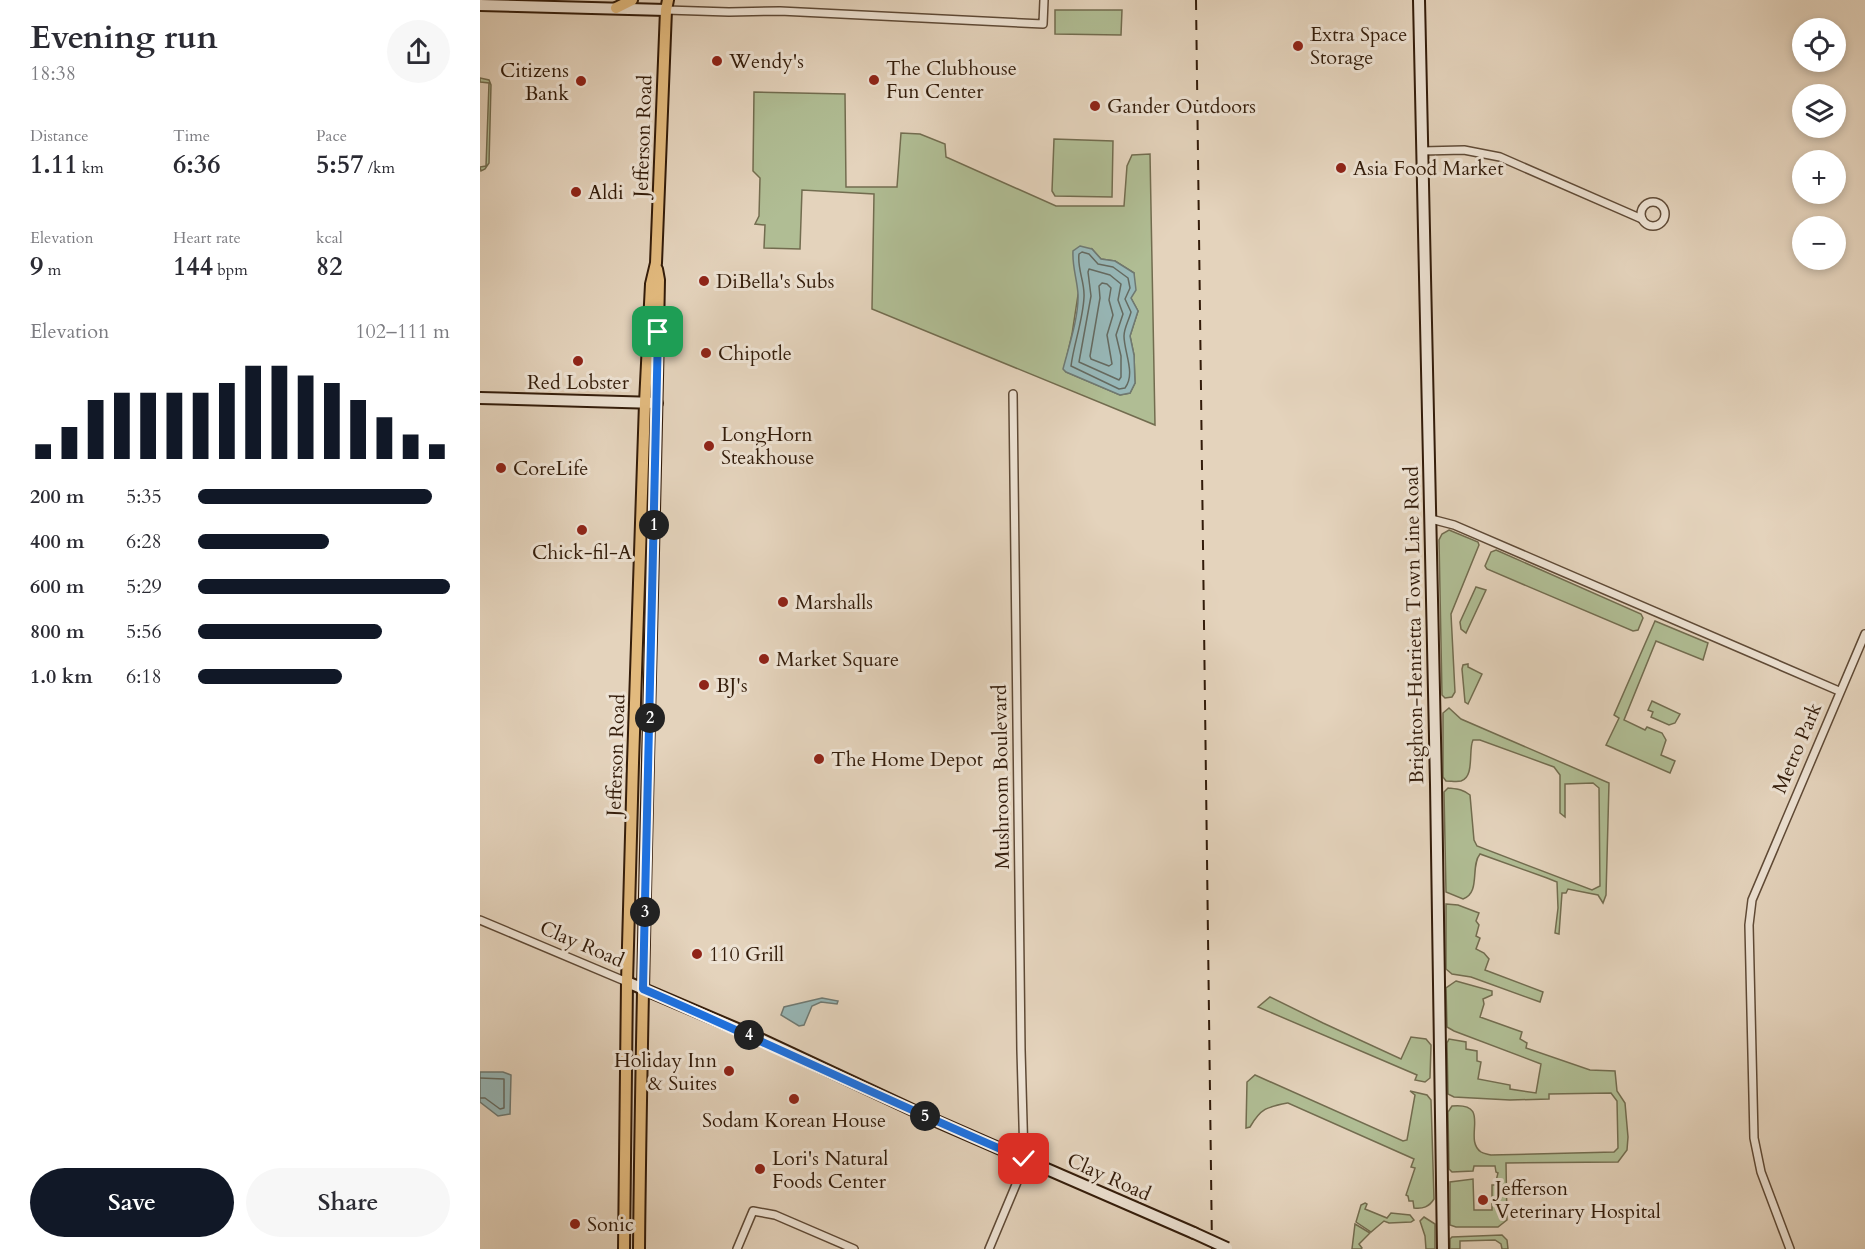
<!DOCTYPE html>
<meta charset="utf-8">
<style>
body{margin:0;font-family:Cardo,serif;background:#f7f7f7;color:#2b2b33;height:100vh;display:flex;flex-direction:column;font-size:22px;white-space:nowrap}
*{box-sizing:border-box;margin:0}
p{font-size:20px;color:#7c7c81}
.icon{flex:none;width:33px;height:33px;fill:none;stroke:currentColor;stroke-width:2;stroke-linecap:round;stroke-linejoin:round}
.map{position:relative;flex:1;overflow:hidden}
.sheet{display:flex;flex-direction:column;background:#fff;width:480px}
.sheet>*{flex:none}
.tools{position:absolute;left:1312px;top:18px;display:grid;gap:12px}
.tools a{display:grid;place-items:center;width:54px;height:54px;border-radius:50%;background:#fff;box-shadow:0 3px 9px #0003;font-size:30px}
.pin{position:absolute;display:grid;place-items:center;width:51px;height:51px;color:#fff;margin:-26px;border-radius:12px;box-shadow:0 3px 9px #0006}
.km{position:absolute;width:30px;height:30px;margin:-15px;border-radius:50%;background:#222;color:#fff;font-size:16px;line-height:30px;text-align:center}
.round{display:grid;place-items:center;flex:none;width:63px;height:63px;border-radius:32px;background:#f7f7f7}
.overview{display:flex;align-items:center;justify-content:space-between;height:102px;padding:0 30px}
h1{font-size:33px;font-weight:600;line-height:45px}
.stats{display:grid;grid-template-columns:repeat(3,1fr);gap:9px;height:102px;padding:6px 30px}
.stats div{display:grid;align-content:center}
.stats b{font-size:26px;font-weight:600}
.stats small{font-size:16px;font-weight:400}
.stats p{font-size:16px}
.chart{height:168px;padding:12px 30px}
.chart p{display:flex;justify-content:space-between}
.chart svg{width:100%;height:108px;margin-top:6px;stroke:#111827;stroke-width:6}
.action{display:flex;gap:12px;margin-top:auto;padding:12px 30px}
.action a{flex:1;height:69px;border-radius:36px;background:#111827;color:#fff;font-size:24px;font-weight:600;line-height:69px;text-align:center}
.action a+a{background:#f7f7f7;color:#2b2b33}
ul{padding:0 30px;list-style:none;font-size:20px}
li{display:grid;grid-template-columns:96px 72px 1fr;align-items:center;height:45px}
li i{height:15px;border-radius:8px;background:#111827}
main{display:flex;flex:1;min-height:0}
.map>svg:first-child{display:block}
</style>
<main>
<section class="sheet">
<div class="overview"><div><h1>Evening run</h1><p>18:38</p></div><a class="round"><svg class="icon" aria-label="share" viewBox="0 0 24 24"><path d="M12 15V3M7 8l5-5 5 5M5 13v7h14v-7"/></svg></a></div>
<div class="stats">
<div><p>Distance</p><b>1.11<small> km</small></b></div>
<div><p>Time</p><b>6:36</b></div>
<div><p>Pace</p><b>5:57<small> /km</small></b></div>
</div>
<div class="stats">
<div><p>Elevation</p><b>9<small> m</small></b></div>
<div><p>Heart rate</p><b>144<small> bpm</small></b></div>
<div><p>kcal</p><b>82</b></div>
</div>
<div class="chart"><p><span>Elevation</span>102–111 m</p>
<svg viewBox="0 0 160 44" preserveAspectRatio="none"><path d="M5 44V38M15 44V31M25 44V20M35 44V17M45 44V17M55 44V17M65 44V17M75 44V13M85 44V6M95 44V6M105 44V10M115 44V13M125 44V20M135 44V27M145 44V34M155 44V38"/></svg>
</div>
<ul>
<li><b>200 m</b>5:35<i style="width:93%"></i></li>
<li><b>400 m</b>6:28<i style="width:52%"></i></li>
<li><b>600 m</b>5:29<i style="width:100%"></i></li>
<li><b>800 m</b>5:56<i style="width:73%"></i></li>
<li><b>1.0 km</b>6:18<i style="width:57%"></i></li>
</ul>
<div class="action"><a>Save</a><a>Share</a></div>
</section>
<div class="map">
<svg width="1385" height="1249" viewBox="0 0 1385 1249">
<rect width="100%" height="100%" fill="#e4d3bc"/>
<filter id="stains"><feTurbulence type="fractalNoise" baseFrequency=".00333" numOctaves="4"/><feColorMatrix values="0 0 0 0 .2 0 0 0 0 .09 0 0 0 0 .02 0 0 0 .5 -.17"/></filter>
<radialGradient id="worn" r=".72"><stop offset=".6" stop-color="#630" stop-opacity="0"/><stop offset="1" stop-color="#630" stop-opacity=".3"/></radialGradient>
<g fill="#b0bd94" stroke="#726c4f" stroke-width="1.5" fill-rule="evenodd">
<polygon points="575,10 642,10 641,35 575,34"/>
<polygon points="0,78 9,80 11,85 9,163 5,169 1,171 0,167 6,166 9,83 0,82"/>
<path d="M 274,92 L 365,94 L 366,187 L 417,187 L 421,133 L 440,134 L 465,144 L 466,157 L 576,206 L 644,206 L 647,166 L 652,155 L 670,154 L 675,425 L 392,309 L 394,194 L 322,190 L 320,249 L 284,248 L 285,225 L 275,224 L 279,216 L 280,178 L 273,171 ZM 612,249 L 621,259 L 635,261 L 654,273 L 651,298 L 658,311 L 650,336 L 654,355 L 655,383 L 650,393 L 640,395 L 586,372 L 584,369 L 592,334 L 598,295 Z"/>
<polygon points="574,139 633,141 632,197 575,196 572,191"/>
<polygon points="969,530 998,542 999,545 971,614 975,692 972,697 965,698 962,695 959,540 962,534"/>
<polygon points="1016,550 1161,614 1163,618 1158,630 1153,631 1007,569 1005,566 1011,552"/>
<polygon points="996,587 1006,590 986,633 981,629 980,622"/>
<polygon points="1175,621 1228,643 1223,660 1176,641 1144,720 1165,730 1167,727 1182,733 1186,740 1181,755 1195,761 1190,773 1126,745 1139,718 1134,715"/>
<polygon points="988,664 988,667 1002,674 988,704 985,702 982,669 983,665"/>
<polygon points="1172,701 1200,714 1195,723 1189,725 1171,717 1173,712 1168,710"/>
<path d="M 969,708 L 981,719 L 1129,783 L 1126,895 L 1123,903 L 1118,895 L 1088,889 L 1086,893 L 1082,893 L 1079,934 L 1075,933 L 1078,908 L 1077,882 L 1067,878 L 1000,854 C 990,866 1001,893 983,899 L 966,892 L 964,792 L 968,788 C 977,789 983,789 990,795 L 994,840 L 997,846 L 1112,890 L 1120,886 L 1119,788 L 1113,783 L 1085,784 L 1085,817 L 1080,813 L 1080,775 L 1074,767 L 1000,740 L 993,740 C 988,750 995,777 981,781 C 977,782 971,781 966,781 L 963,777 L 963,713 Z"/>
<polygon points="966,904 978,905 999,913 996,921 999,925 996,936 1000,938 996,949 1004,953 1009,959 1005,970 1063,992 1060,1002 991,977 972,974 966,969"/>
<path d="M 976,981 L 1012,991 L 1012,995 L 1003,999 L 1004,1004 L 1000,1017 L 1042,1032 L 1040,1039 L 1047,1043 L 1046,1048 L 1110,1070 L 1135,1071 L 1137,1091 L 1145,1103 L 1148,1137 L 1147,1150 L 1138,1162 L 1026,1163 L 1027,1220 L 1018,1227 L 976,1227 L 970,1225 L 970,1182 L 993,1179 L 994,1210 L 1012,1210 L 1012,1185 L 1015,1185 L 1018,1173 L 1016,1172 L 1015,1166 L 994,1166 L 993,1171 L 972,1172 L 969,1169 L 968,1112 L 972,1106 C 1013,1102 982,1139 1001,1152 C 1004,1154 1008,1154 1011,1155 L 1134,1152 L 1138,1148 L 1137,1101 L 1131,1093 L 1069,1094 L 1069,1099 L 1030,1100 L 974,1097 L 968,1094 L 967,1043 L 969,1039 L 986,1042 L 986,1049 L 997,1051 L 997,1061 L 1001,1062 L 998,1079 L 1030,1085 L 1030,1089 L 1056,1093 L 1061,1064 L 974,1031 L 967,1027 L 966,988 Z"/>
<polygon points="790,997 843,1023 921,1059 931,1037 946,1039 951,1045 950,1078 945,1082 935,1080 937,1075 778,1007"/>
<path d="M 775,1075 L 923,1141 L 927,1140 L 935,1095 L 930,1091 L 947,1095 L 951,1100 L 954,1199 C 949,1207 943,1209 934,1208 L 933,1201 L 929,1201 L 928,1196 L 926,1195 L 935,1168 L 931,1167 L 934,1159 L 808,1103 C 787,1107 781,1108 770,1127 L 766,1128 L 767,1082 Z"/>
<polygon points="885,1203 887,1204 885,1209 907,1218 911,1213 930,1215 934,1220 931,1222 909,1223 904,1221 891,1232 876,1222 881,1205"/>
<polygon points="944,1217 955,1224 955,1249 946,1249 945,1236 940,1221"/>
<polygon points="875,1224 890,1233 879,1244 882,1248 881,1249 872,1249"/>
<polygon points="1022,1235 1027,1240 1028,1249 1022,1249 1021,1244 1015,1240 980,1241 980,1249 970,1249 970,1239 972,1237"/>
</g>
<g fill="#97b7b7" stroke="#6f7972" stroke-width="1.5">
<path d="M 600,246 L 612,249 L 621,259 L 635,261 L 654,273 L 656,290 L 651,298 L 658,311 L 650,336 L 654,355 L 655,383 L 650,393 L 640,395 L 586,372 L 583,369 C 589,346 599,316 598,294 C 597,279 592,266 593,251 Z"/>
<polygon points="342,998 358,1001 357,1004 341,1002 332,1006 324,1025 319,1026 301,1015 304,1007"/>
<polygon points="0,1072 23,1072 31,1075 30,1114 18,1116 0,1102"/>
</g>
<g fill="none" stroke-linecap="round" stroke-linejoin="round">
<g stroke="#656a60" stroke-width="1.5">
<path d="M 602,252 L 609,254 L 618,264 L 633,267 L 648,278 L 650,288 L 645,299 L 651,312 C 649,320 644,328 644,336 C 644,352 656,374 645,388 L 639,389 L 591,366 C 594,343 603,320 604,297 C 605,282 597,269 599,254 Z"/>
<polygon points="609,269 630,275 641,284 638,300 643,314 636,335 641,356 641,377 639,380 599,362 611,296 608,272"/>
<polygon points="622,283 627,284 631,288 629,300 633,315 627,335 632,364 629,366 611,359 610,356 620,298 619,286"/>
<polyline points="0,1078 24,1079 24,1108 20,1109 5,1098 0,1098"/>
</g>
<g stroke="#5f4a36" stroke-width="10">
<g id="street">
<polyline points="186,10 249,12 300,11 563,24 564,0"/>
<polyline points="942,151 984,150 1020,157 1162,219"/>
<circle cx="1173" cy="214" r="12"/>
<polyline points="951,519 974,525 1359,691"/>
<polyline points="0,920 147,982"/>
<polyline points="257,1249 273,1211 295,1215 374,1249"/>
<polyline points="509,1249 540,1175 544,1159 541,1050 533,394"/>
<polyline points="1310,1249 1281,1172 1274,1138 1269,925 1272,900 1385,634"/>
</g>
</g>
<g stroke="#331c0a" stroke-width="14">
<g id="secondary">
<polyline points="939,0 956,784 963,1249"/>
<polyline points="0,5 186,10"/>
<polyline points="0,398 177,403"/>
<polyline points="147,982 274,1036 454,1120 714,1233"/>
</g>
</g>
<g stroke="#331c0a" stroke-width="14">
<g id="primary">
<polyline points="136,8 152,0"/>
<polyline points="144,1249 147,982 153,763 165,403 171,284 176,263 186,10 188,0"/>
<path d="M 159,1249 C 162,926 173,603 179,280 L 177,269"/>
</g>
</g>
<use href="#street" stroke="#ede2d3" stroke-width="7"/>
<use href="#secondary" stroke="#ede2d3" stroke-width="10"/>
<use href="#primary" stroke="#e2ba7e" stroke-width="10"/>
<polyline stroke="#331c0a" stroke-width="2" stroke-dasharray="10 10" stroke-linecap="butt" points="716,0 732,1249"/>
<g stroke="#331c0a" stroke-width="14" stroke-linecap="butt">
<polyline id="secondary-bridge" points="714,1233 747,1248"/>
</g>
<use href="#secondary-bridge" stroke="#ede2d3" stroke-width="10"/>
</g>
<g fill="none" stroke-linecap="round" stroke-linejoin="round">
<g stroke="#fff" stroke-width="12">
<path id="route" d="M 178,332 L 163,989 C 291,1044 416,1105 544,1159"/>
</g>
<use href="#route" stroke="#1a73e8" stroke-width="8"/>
</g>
<g fill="#8f2418" stroke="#ede2d3" stroke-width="2">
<circle cx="818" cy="46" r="6"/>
<circle cx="237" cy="61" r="6"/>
<circle cx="394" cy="80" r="6"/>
<circle cx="101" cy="81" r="6"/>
<circle cx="615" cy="106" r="6"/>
<circle cx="861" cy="168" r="6"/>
<circle cx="96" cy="192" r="6"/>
<circle cx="224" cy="281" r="6"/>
<circle cx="226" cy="353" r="6"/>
<circle cx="98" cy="361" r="6"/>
<circle cx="229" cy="446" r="6"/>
<circle cx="21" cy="468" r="6"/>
<circle cx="102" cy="530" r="6"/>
<circle cx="303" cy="602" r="6"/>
<circle cx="284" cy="659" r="6"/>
<circle cx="224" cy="685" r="6"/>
<circle cx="339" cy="759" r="6"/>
<circle cx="217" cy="954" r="6"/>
<circle cx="249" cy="1071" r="6"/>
<circle cx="314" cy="1099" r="6"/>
<circle cx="280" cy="1169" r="6"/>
<circle cx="1003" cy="1200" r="6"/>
<circle cx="95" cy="1224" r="6"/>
</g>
<g text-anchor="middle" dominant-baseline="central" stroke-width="6" stroke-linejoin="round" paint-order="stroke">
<g font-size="20" fill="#331c0a" stroke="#ede2d3" text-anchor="start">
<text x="830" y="34">Extra Space<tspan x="830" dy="23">Storage</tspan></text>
<text x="249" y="61">Wendy's</text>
<text x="406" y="68">The Clubhouse<tspan x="406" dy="23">Fun Center</tspan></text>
<text x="89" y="70" text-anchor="end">Citizens<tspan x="89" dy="23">Bank</tspan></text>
<text x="627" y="106">Gander Outdoors</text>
<text x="873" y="168">Asia Food Market</text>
<text x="108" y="192">Aldi</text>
<text x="236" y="281">DiBella's Subs</text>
<text x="238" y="353">Chipotle</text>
<text x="98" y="382" text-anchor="middle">Red Lobster</text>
<text x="241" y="434">LongHorn<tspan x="241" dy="23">Steakhouse</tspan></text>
<text x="33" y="468">CoreLife</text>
<text x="102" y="552" text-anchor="middle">Chick-fil-A</text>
<text x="315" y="602">Marshalls</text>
<text x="296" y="659">Market Square</text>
<text x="236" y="685">BJ's</text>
<text x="351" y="759">The Home Depot</text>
<text x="229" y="954">110 Grill</text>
<text x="237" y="1060" text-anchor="end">Holiday Inn<tspan x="237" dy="23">&amp; Suites</tspan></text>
<text x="314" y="1120" text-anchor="middle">Sodam Korean House</text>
<text x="292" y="1158">Lori's Natural<tspan x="292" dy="23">Foods Center</tspan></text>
<text x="1015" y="1188">Jefferson<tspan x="1015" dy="23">Veterinary Hospital</tspan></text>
<text x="107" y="1224">Sonic</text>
</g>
<g font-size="20" fill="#331c0a" stroke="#ede2d3">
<text transform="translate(163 136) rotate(-88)">Jefferson Road</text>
<text transform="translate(934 625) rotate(-91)">Brighton-Henrietta Town Line Road</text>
<text transform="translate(1317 748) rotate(-67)">Metro Park</text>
<text transform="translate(136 755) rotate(-88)">Jefferson Road</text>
<text transform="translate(521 777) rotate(-91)">Mushroom Boulevard</text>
<text transform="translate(102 944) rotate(23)">Clay Road</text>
<text transform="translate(629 1177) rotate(24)">Clay Road</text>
</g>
</g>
<rect width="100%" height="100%" filter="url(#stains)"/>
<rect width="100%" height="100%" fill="url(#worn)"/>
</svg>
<div class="tools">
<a><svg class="icon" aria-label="locate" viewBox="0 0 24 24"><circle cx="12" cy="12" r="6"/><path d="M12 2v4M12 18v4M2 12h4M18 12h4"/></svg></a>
<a><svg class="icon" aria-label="layers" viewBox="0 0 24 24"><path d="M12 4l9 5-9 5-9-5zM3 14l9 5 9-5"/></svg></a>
<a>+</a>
<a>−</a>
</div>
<div class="pin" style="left:178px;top:332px;background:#1e9e55"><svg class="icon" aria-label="arrive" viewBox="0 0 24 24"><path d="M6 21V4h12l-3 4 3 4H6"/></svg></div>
<div class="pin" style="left:544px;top:1159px;background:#d93025"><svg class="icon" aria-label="check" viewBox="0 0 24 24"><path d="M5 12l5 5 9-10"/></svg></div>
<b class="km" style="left:174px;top:525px">1</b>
<b class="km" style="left:170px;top:718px">2</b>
<b class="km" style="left:165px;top:912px">3</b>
<b class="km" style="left:269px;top:1035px">4</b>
<b class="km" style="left:445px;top:1116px">5</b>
</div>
</main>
